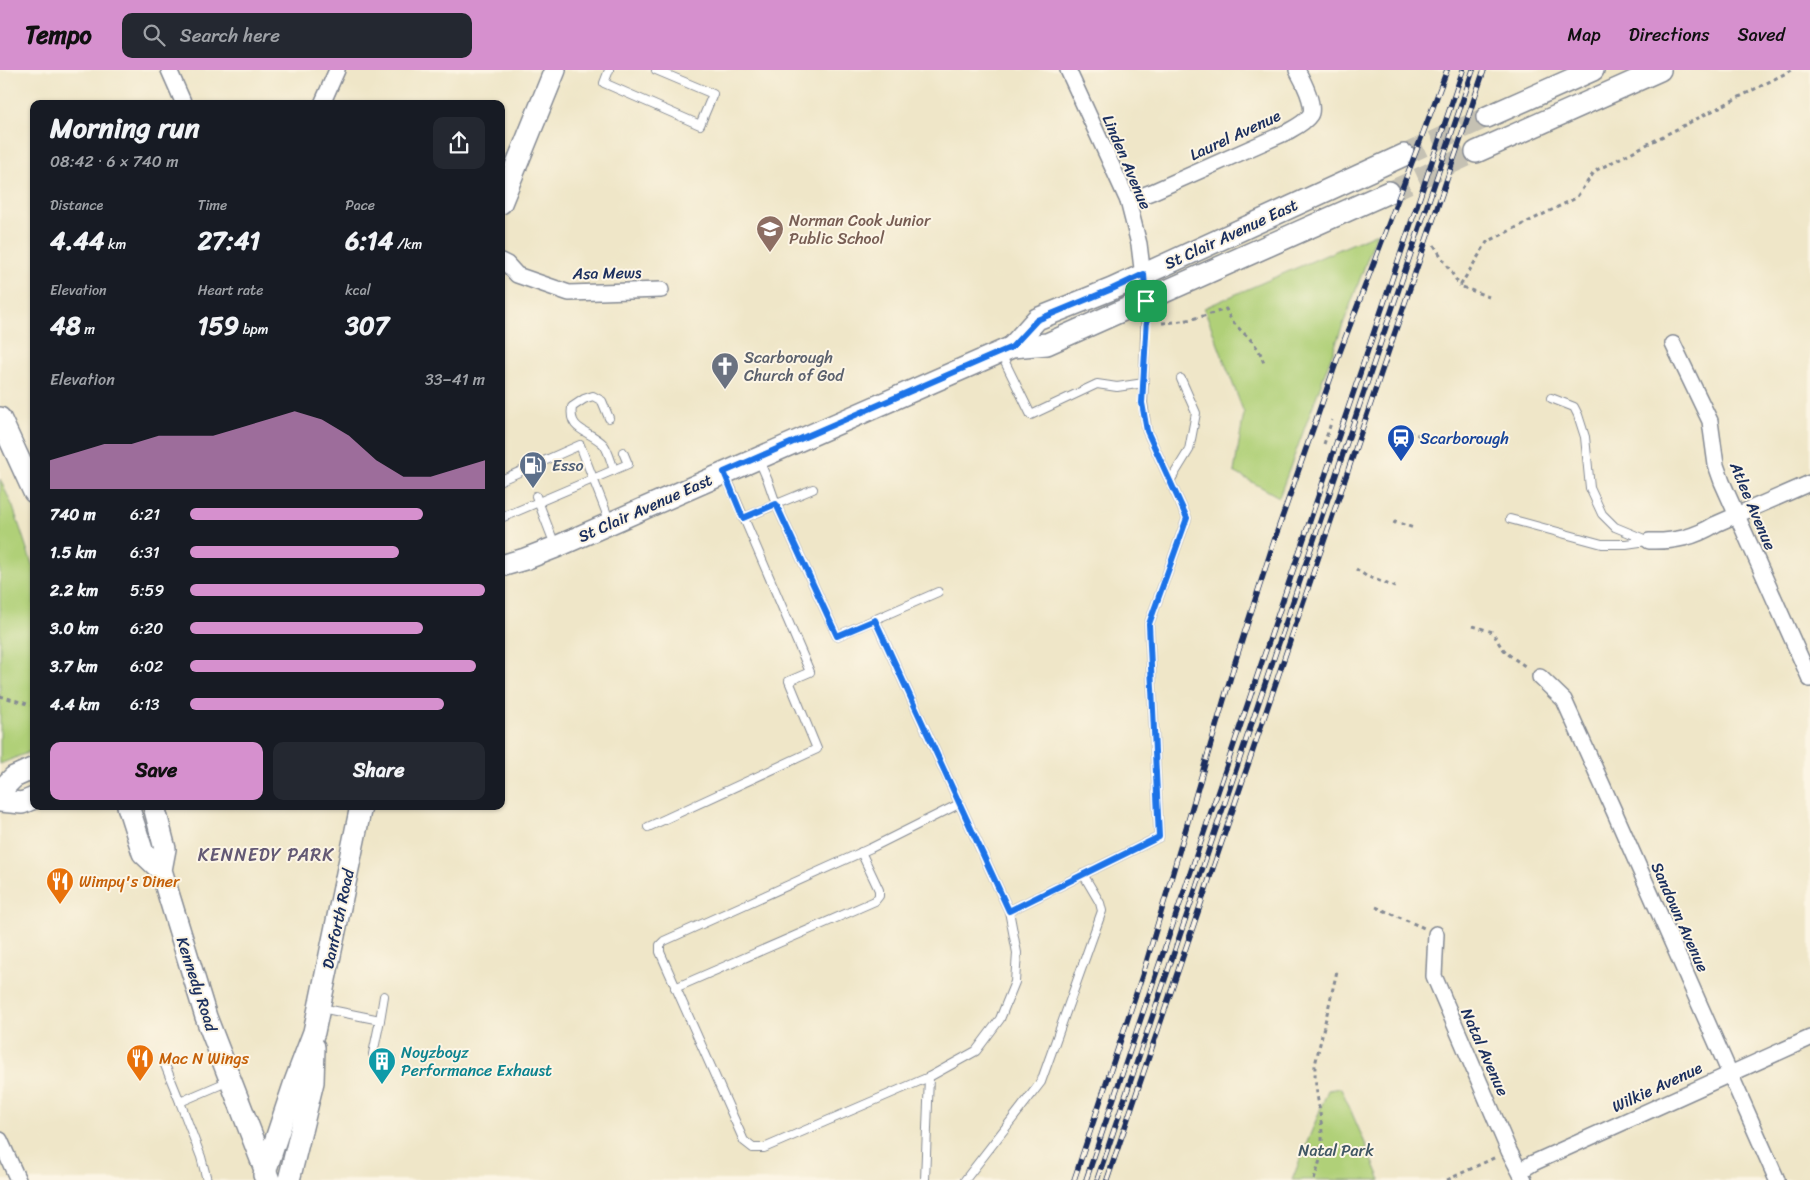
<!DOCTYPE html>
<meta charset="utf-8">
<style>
body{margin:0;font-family:Sriracha,sans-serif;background:#242831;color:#f1f3f6;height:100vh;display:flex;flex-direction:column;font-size:19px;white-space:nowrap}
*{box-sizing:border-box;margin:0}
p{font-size:16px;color:#9ea1a6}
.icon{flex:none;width:28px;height:28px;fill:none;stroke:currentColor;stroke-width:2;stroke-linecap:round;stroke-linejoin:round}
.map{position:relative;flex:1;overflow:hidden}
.sheet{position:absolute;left:30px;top:30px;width:475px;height:710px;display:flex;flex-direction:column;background:#171b24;border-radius:10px;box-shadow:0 1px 4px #0004}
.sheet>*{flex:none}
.pin{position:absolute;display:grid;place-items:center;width:42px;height:42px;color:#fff;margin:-21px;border-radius:10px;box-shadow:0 2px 8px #0006}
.round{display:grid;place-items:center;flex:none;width:52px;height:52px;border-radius:10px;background:#242831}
.summary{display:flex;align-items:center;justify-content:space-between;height:85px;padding:0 20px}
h1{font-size:28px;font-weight:700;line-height:38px}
.metrics{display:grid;grid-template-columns:repeat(3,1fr);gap:8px;height:85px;padding:5px 20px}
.metrics div{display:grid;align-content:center}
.metrics b{font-size:25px;font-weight:700}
.metrics small{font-size:14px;font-weight:400}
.metrics p{font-size:14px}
.chart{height:140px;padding:10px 20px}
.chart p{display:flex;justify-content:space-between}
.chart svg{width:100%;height:90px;margin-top:5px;fill:#d690ce;opacity:.7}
.action{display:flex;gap:10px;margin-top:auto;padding:10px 20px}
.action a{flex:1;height:58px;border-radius:10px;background:#d690ce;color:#111;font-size:20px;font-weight:700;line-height:58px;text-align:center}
.action a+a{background:#242831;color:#f1f3f6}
ul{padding:0 20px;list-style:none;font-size:16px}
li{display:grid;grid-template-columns:80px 60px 1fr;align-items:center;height:38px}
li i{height:12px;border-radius:6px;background:#d690ce}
header{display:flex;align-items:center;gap:30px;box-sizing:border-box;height:70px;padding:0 25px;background:#d690ce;color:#111}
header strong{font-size:24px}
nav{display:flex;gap:28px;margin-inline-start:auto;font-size:18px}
.search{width:350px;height:45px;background:#242831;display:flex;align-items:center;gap:12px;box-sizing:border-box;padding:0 18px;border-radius:10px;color:#9ea1a6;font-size:19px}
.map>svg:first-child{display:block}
</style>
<header>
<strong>Tempo</strong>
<div class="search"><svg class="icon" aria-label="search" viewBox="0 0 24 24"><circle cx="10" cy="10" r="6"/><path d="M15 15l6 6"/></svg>Search here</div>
<nav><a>Map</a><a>Directions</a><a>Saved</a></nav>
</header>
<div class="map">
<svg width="1810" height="1110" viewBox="0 0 1810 1110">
<rect width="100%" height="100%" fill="#fcf5e5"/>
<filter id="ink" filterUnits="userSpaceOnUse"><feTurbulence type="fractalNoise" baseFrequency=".02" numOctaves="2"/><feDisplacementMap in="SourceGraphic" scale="10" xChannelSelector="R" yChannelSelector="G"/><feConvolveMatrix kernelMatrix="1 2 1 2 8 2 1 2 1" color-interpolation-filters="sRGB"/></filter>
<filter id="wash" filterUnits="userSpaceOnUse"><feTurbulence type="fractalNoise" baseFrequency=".0096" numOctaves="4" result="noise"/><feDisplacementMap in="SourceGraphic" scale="20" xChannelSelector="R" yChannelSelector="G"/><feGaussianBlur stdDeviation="1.12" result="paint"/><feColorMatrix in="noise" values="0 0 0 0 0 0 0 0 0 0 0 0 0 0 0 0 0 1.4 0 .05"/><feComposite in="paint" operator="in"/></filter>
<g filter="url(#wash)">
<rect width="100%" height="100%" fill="#efe6c8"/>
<g fill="#b0d078" stroke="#66806b">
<polygon points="1377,163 1279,427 1234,402 1244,343 1204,238"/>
<polygon points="0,409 13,437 34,500 34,680 0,694"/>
<polygon points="1341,1018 1381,1110 1292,1110 1328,1020"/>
</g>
</g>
<g filter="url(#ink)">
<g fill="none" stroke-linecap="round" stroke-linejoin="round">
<g stroke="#c5c1b3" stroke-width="21" stroke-dasharray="21 11" stroke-linecap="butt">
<polyline points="1404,85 1487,47"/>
<polyline points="1389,122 1476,82"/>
</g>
<g stroke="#858a93" stroke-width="10">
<g id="service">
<polyline points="609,0 604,13 700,55 713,24 656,0"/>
<polyline points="1001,284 1031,345 1097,314 1117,317 1144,313"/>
<polyline points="1551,328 1574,337 1578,345 1585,367 1590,418 1602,444 1615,457 1649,471"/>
<path d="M 609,348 L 602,331 L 593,326 L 584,329 L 572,337 C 568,361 589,360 603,374 C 608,379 611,392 614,400"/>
<polyline points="759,390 768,411 776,434 837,566 938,522"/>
<polyline points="501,410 580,375 610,452"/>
<polyline points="1170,411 1189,380 1196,343 1181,309"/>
<polyline points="536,426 555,475"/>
<polyline points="501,448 628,394 623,382"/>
<polyline points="743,448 813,419"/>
<polyline points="1510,449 1602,474 1626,474 1647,471"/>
<polyline points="875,550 1009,841 1159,767 1149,554 1187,448 1147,361 1143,333 1146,233"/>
<polyline points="648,757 817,679 789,611 810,602 725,404"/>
<polyline points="675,918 875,831 879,826 879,820 861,782"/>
<polyline points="321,938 380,950 373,984 391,988"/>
<polyline points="380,950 384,926"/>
<polyline points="163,990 180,1032 229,1011"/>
<polyline points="929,1007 764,1078 753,1078 744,1071 660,882 660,875 664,871 871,778 959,734"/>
<polyline points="180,1032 201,1087 207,1110"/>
<polyline points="925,1110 929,1007 976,981 1000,949 1015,912 1017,883 1009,841"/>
<polyline points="965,1110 1041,1012 1102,841 1100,833 1083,804"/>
</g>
</g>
<g stroke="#858a93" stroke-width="18">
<g id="minor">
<polyline points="169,0 184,34"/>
<polyline points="1068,0 1128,131 1139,174 1146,231"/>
<polyline points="322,34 337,0"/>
<path d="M 1128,131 L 1152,122 L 1287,62 C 1294,58 1305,53 1310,45 C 1316,36 1302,9 1297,0"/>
<polyline points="501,191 507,194 517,205 569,223 661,220"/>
<polyline points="1673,274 1710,351 1716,395 1722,412 1810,609"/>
<path d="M 1649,471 C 1675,472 1695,467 1716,454 L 1810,413"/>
<polyline points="1540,607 1564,630 1614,741 1777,1110"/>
<polyline points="1436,864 1434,906 1509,1081 1524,1110"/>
<polyline points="0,1070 18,1110"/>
<polyline points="1520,1101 1533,1093 1810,968"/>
</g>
</g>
<g stroke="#858a93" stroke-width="24">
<g id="secondary">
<polyline points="1487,47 1593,0"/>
<polyline points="1476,82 1660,0"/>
<polyline points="501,133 555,0"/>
<polyline points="1012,277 1037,249 1112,219 1404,85"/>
<polyline points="0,348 34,422"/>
<polyline points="501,496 525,489 556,477 1012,277 1047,274 1389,122"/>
<polyline points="0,721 14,707 34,698"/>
<polyline points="0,731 22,733 34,728"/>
<polyline points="128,736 143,783 161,800"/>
<polyline points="154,736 165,779 161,800 206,947 269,1110"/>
<polyline points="264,1105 295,1012 314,962 361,736"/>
<polyline points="289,1110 313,1012 314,977"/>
</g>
</g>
<g stroke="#858a93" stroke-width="3" stroke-dasharray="4 4" stroke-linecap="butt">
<polyline points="1434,175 1460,216"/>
<polyline points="1489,227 1460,216 1487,172 1576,128 1595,101 1792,0"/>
<path d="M 1162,253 C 1185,252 1205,246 1226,239 C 1235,264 1257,265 1264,294"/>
<polyline points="1398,368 1402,360 1442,372"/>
<polyline points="1324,374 1332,350"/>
<polyline points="1393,383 1395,375"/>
<polyline points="1394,454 1395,452 1414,458"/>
<polyline points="1356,499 1366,506 1395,517"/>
<path d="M 1473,556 L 1493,562 C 1502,582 1510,586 1528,598"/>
<polyline points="0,626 34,636"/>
<polyline points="1376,837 1424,858"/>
<path d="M 1314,1110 C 1318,1098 1322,1085 1322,1072 C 1323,1046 1314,1021 1315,995 L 1337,901"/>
<polyline points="1447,1110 1496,1087"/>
</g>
<use href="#service" stroke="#fff" stroke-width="8"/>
<use href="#minor" stroke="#fff" stroke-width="15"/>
<use href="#secondary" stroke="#fff" stroke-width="21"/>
<g stroke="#1b2f5e" stroke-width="5.5">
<g id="rail">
<polyline points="1074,1110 1144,900 1236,589 1277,462 1338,287 1447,0"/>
<polyline points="1086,1110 1463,0"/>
<polyline points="1097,1110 1473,0"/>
<polyline points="1107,1110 1484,0"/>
</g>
</g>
<use href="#rail" stroke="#fcf5e5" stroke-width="4" stroke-dasharray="11" stroke-linecap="butt"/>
</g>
</g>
<g fill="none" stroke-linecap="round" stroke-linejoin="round" filter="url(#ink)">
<g stroke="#fff" stroke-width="10">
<polygon id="route" points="1144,204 1147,248 1142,333 1147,361 1187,448 1149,554 1159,767 1009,841 875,550 837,566 776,434 743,448 724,402 1012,277 1037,250 1112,219"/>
</g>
<use href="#route" stroke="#1a73e8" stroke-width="6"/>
</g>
<defs>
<g id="school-pin" transform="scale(1.4375)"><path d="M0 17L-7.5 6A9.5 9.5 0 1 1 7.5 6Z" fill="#8d6e63" stroke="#fcf5e5"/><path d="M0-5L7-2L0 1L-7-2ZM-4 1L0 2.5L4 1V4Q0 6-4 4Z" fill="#fff"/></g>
<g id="church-pin" transform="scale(1.4375)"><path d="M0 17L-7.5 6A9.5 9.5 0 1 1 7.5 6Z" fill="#6b7280" stroke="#fcf5e5"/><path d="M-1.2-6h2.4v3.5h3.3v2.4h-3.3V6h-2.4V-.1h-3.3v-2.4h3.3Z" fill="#fff"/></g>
<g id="station-pin" transform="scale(1.4375)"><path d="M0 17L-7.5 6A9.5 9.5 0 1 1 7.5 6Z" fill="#1a4fb4" stroke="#fcf5e5"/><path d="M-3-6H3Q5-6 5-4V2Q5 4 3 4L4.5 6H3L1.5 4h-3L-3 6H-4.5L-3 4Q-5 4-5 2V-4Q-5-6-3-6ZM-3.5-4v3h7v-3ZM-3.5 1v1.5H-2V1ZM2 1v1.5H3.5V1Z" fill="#fff"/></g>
<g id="fuel-pin" transform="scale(1.4375)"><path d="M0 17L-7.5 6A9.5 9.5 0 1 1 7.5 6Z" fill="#5c6f8a" stroke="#fcf5e5"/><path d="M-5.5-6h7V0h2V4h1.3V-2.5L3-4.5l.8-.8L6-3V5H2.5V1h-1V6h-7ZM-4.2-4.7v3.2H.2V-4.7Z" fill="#fff"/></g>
<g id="restaurant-pin" transform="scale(1.4375)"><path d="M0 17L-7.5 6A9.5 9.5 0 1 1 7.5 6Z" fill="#e8710a" stroke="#fcf5e5"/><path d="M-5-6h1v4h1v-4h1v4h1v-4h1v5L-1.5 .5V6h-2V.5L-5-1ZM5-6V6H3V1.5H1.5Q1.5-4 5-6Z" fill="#fff"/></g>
<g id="building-pin" transform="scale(1.4375)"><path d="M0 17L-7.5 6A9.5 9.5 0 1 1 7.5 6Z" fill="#0f9aa8" stroke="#fcf5e5"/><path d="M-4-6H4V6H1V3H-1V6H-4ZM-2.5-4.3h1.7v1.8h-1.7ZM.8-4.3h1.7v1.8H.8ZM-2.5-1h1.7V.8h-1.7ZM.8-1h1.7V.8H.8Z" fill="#fff"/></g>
</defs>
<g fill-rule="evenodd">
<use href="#school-pin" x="770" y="159"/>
<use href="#church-pin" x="725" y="296"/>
<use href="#station-pin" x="1401" y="368"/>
<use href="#fuel-pin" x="533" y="395"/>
<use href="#restaurant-pin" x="60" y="811"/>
<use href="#restaurant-pin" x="140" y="988"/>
<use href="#building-pin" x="382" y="991"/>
</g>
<g text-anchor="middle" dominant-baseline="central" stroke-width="4" stroke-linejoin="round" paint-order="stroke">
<g font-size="16" fill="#1b2f5e" stroke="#fcf5e5">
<text transform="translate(1235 65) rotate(-25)">Laurel Avenue</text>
<text transform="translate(1127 92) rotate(67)">Linden Avenue</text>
<text transform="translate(1231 164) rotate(-25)">St Clair Avenue East</text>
<text transform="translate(607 203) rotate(-1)">Asa Mews</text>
<text transform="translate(1753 436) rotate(67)">Atlee Avenue</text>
<text transform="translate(645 438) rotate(-24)">St Clair Avenue East</text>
<text transform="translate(1680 847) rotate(66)">Sandown Avenue</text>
<text transform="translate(338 849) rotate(-78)">Danforth Road</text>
<text transform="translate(197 914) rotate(72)">Kennedy Road</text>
<text transform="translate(1485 982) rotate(66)">Natal Avenue</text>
<text transform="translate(1657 1017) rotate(-25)">Wilkie Avenue</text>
</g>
<g font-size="16" fill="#785e54" stroke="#fcf5e5" text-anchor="start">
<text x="789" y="150">Norman Cook Junior<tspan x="789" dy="18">Public School</tspan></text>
</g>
<g font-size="16" fill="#5b616d" stroke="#fcf5e5" text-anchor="start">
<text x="744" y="287">Scarborough<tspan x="744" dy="18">Church of God</tspan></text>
</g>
<g font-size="16" fill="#164399" stroke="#fcf5e5" text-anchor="start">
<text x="1420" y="368">Scarborough</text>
</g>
<g font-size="16" fill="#4e5e75" stroke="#fcf5e5" text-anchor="start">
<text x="552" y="395">Esso</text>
</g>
<g font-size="16" fill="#c56008" stroke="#fcf5e5" text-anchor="start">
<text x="79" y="811">Wimpy's Diner</text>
<text x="159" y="988">Mac N Wings</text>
</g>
<g font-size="16" fill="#0d838f" stroke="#fcf5e5" text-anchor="start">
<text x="401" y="982">Noyzboyz<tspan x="401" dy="18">Performance Exhaust</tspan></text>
</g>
<g font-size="16" fill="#405764" stroke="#fcf5e5">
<text x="1336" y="1080">Natal Park</text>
</g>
<g font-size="18" letter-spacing="1" fill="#635974" stroke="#fcf5e5">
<text x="266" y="785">KENNEDY PARK</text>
</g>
</g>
</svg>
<div class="pin" style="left:1146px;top:231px;background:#1e9e55"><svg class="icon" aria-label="arrive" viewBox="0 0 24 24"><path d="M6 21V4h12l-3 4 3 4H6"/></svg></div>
<section class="sheet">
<div class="summary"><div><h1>Morning run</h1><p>08:42 · 6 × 740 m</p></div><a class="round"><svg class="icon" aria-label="share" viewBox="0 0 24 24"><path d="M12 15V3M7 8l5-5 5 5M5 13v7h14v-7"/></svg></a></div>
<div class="metrics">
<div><p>Distance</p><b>4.44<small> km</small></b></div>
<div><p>Time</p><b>27:41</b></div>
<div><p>Pace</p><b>6:14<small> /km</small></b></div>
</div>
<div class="metrics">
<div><p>Elevation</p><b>48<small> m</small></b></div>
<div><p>Heart rate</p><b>159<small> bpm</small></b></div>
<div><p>kcal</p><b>307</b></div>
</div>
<div class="chart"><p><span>Elevation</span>33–41 m</p>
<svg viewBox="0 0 160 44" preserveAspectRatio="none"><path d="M0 44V30L10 26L20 22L30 22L40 18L50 18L60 18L70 14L80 10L90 6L100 10L110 18L120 30L130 38L140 38L150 34L160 30V44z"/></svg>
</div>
<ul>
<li><b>740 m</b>6:21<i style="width:79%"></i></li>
<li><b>1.5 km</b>6:31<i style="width:71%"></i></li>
<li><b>2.2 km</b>5:59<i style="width:100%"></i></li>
<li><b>3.0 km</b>6:20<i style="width:79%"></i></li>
<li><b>3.7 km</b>6:02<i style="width:97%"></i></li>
<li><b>4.4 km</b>6:13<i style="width:86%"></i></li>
</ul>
<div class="action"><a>Save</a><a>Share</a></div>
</section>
</div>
